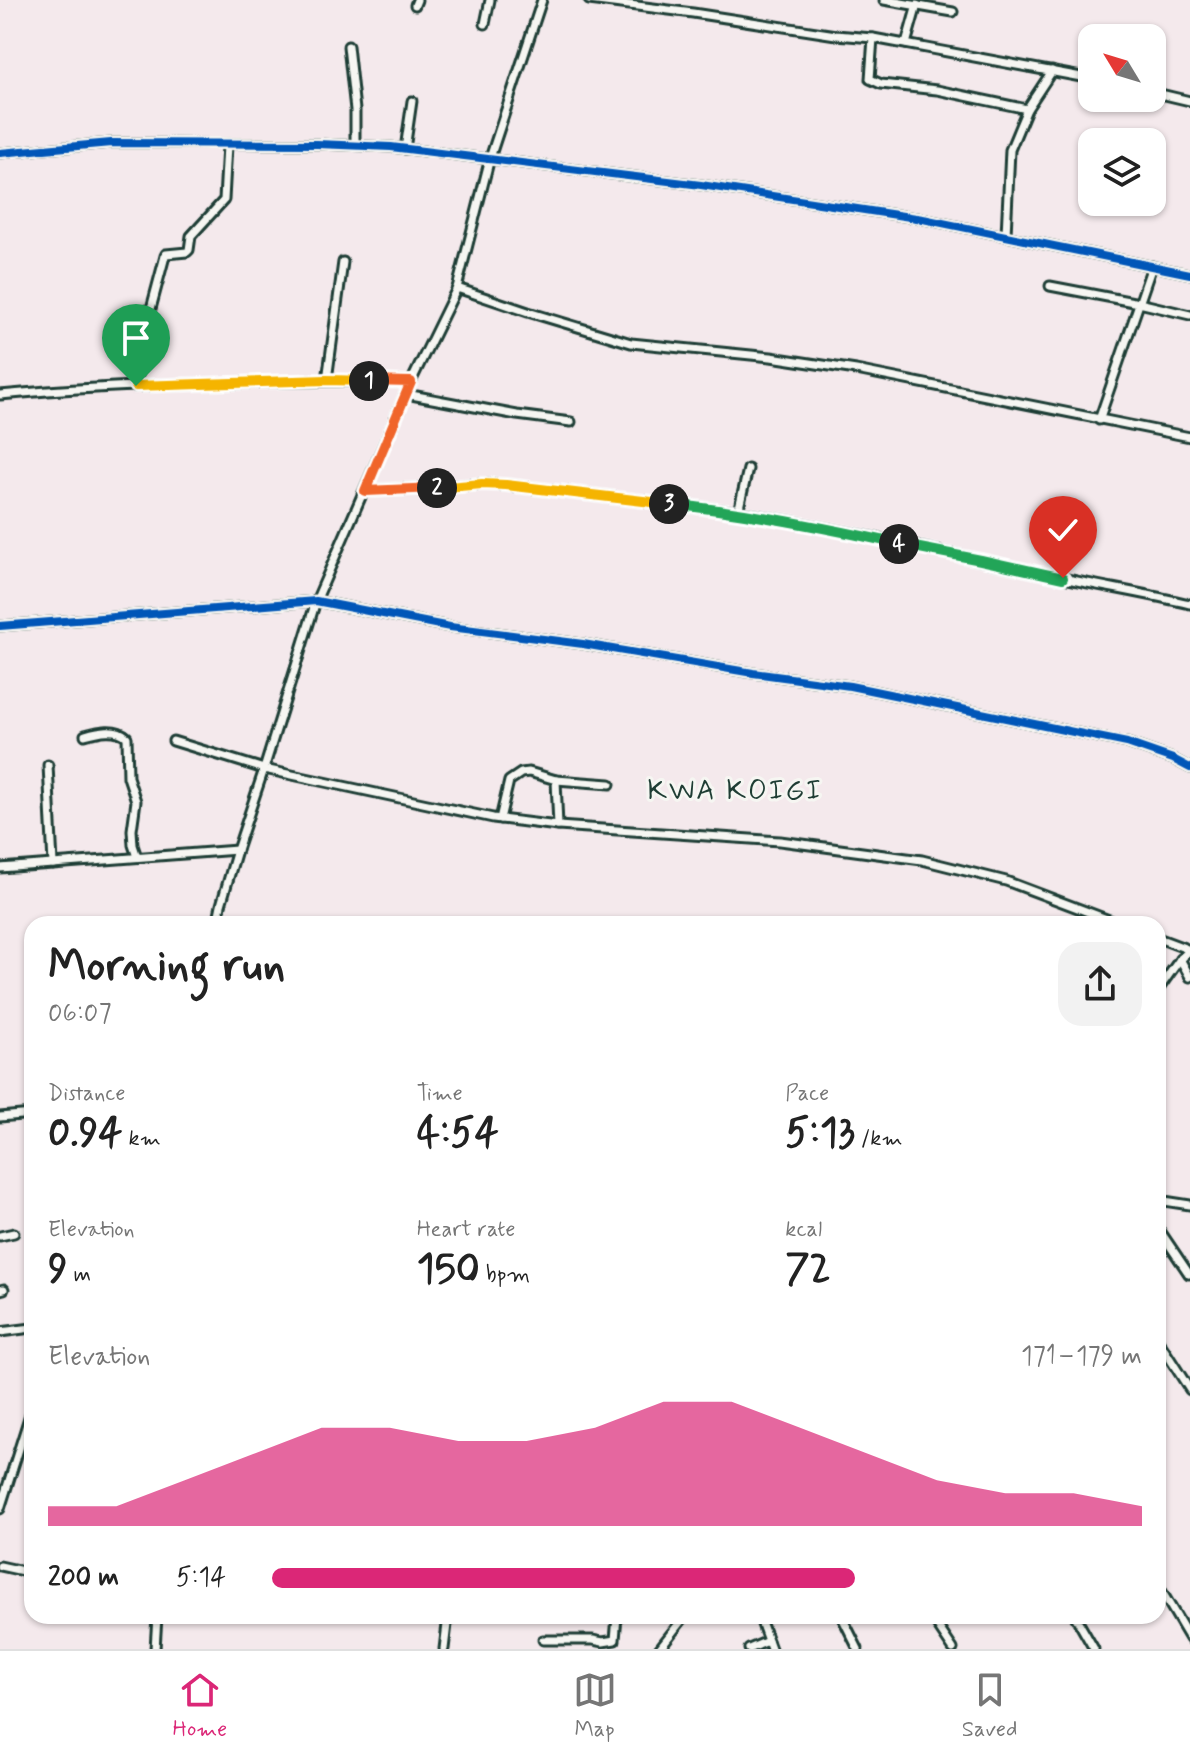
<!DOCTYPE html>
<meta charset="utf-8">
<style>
body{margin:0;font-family:Mynerve,sans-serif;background:#f2f2f2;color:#222;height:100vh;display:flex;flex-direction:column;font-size:30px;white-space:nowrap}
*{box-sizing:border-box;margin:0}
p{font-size:26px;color:#767676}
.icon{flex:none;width:44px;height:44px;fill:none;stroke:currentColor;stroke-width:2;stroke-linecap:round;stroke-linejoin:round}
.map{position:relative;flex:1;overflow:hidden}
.panel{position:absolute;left:24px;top:916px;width:1142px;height:708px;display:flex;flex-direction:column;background:#fff;border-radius:24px;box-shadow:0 2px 6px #0004}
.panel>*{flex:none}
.needle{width:52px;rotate:308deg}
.buttons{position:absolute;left:1078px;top:24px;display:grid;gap:16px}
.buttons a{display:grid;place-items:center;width:88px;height:88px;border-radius:16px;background:#fff;box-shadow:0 2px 6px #0004;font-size:40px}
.pin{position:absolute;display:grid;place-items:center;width:68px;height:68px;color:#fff;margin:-82px -34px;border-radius:50% 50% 50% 0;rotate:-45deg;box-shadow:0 0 8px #0007}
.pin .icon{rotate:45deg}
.km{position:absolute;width:40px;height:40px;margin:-20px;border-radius:50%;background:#222;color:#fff;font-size:22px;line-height:40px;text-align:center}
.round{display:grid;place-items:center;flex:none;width:84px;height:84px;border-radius:24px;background:#f2f2f2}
.headline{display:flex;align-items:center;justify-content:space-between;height:136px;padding:0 24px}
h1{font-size:44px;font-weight:800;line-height:60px}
.figures{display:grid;grid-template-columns:repeat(3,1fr);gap:12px;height:136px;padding:8px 24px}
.figures div{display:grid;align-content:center}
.figures b{font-size:40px;font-weight:800}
.figures small{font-size:22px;font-weight:400}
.figures p{font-size:22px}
.chart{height:224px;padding:16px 24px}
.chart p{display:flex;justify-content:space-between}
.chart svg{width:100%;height:144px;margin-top:8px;fill:#db2777;opacity:.7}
ul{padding:0 24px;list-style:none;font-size:26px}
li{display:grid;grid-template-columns:128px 96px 1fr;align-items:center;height:60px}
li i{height:20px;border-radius:10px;background:#db2777}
.tabs{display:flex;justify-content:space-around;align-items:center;height:112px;border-top:2px solid #e0e0e0;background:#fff;font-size:22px;color:#767676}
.tabs a{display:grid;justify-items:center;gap:4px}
.tabs .selected{color:#db2777}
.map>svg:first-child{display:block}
</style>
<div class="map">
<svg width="1190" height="1649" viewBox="0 0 1190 1649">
<rect width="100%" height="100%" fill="#f4e9ec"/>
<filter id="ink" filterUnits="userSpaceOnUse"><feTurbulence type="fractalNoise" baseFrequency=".0125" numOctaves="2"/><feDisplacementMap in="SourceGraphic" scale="16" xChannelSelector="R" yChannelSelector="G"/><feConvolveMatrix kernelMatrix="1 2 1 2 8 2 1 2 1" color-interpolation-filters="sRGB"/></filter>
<g filter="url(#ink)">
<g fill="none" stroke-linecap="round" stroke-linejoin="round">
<g stroke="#1f3d34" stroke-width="13">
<g id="street">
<polyline points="589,0 693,13 836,35 873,38 1092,79"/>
<polyline points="884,0 953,12"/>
<polyline points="415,5 417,0"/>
<polyline points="485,24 490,0"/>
<polyline points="873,38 870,79 881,84 937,90 1027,109 1052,71"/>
<polyline points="906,44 917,5"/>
<polyline points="348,46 355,110 355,145"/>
<polyline points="1152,92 1190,101"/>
<polyline points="405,149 412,101"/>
<polyline points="0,153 111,143 317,144 391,147 701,185 923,219 1190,274"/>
<polyline points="1006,235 1010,150 1027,109"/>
<polyline points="1050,286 1139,303 1190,315"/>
<polyline points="457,288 528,312 631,343 771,357 856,370 1190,437"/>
<polyline points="327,380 343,262"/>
<polyline points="136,386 148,320 165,256 166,254 187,252 189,250 191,236 224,200 227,145"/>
<polyline points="406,394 517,415 571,422"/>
<path d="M 0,395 C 67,388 135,386 202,384 C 272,382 341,380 411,382"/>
<polyline points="1099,420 1152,266"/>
<polyline points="365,491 427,488 482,484 506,485 738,512 748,469"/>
<path d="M 738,512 C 847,530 955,555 1063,578 C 1105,587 1148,594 1190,604"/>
<polyline points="0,626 316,601 450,627 583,644 753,673 850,686 1127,743 1173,759 1190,768"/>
<path d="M 85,735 C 99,731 116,727 127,737 L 128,777 L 136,801 L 132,830 L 133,845 L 137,857"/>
<polyline points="173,741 264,769 493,818 558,826 780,841 922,860 1006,881 1120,924"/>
<polyline points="48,765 53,864"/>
<polyline points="556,780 558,826"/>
<polyline points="500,819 509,781 521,773 529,772 556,780 610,784"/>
<polyline points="0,868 237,850"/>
<polyline points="217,924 221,905 237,850 264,769 316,601 411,382 457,288 490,158 542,0"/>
<polyline points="1158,938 1190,950"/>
<polyline points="1180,959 1190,977"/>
<polyline points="1158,990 1180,959 1190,950"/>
<polyline points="0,1117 32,1114"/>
<polyline points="1158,1200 1190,1205"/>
<polyline points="1158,1228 1189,1274"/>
<polyline points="0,1236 14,1233"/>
<polyline points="0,1290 4,1289"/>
<polyline points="0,1332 32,1328"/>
<polyline points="1158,1340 1190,1390"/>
<polyline points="0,1509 32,1408"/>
<polyline points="0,1566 32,1573"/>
<polyline points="1158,1585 1190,1639"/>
<polyline points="759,1616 771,1649"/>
<polyline points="931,1616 953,1649"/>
<polyline points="1075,1616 1094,1649"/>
<polyline points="843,1619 858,1649"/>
<polyline points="543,1640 593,1640 603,1642 615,1640 617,1616"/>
<polyline points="155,1649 157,1616"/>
<polyline points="444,1649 448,1616"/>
<polyline points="659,1649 685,1616"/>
<polyline points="749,1649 768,1641"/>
</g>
</g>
<use href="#street" stroke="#f6f6f2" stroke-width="7"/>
<g stroke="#f6f6f2" stroke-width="13">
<g id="cycleway">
<polyline points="0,153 111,143 317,144 391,147 701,185 923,219 1190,274"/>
<polyline points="0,626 316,601 450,627 583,644 753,673 850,686 1127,743 1173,759 1190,768"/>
</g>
</g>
<use href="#cycleway" stroke="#0057b8" stroke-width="8"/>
</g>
</g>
<g fill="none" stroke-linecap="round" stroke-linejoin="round" filter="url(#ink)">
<g stroke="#fff" stroke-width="16">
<polyline id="split-1" points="136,386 327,380 369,381"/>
</g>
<g stroke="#fff" stroke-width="16">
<polyline id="split-2" points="369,381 411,382 365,491 437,488"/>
</g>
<g stroke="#fff" stroke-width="16">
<polyline id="split-3" points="437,488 482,484 506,485 669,504"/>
</g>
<g stroke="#fff" stroke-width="16">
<path id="split-4" d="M 669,504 C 747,512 823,527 899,544"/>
</g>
<g stroke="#fff" stroke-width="16">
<polyline id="split-5" points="899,544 981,560 1063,578"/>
</g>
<use href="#split-1" stroke="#f5b400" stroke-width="10"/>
<use href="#split-2" stroke="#f0652b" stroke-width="10"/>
<use href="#split-3" stroke="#f5b400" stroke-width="10"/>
<use href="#split-4" stroke="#22a559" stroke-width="10"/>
<use href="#split-5" stroke="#22a559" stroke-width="10"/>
</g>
<g text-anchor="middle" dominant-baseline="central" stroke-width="6" stroke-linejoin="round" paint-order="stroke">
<g font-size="28" letter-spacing="2" fill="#1f3d34" stroke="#f6f6f2">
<text x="735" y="791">KWA KOIGI</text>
</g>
</g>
</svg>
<div class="buttons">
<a><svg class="needle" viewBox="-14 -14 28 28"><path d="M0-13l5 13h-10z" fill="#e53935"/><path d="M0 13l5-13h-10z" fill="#767676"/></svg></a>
<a><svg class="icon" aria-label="layers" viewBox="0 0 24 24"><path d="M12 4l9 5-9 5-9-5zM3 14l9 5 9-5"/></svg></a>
</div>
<div class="pin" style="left:136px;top:386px;background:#1e9e55"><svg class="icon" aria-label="arrive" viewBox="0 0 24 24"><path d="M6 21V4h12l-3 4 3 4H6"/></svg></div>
<div class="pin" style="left:1063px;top:578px;background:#d93025"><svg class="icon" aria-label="check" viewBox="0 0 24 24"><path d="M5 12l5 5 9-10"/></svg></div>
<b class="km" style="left:369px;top:381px">1</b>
<b class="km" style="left:437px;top:488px">2</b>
<b class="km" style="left:669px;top:504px">3</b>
<b class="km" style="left:899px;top:544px">4</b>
<section class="panel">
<div class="headline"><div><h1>Morning run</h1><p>06:07</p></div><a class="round"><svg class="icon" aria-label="share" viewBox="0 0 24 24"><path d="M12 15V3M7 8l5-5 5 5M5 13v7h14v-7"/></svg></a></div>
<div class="figures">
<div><p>Distance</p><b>0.94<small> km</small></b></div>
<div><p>Time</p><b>4:54</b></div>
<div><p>Pace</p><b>5:13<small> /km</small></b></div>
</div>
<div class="figures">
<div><p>Elevation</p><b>9<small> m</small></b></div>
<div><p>Heart rate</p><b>150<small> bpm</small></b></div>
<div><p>kcal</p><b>72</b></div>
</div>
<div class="chart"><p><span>Elevation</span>171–179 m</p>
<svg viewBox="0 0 160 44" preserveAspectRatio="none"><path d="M0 44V38L10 38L20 30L30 22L40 14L50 14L60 18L70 18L80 14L90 6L100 6L110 14L120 22L130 30L140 34L150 34L160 38V44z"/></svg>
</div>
<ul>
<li><b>200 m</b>5:14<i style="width:67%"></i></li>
</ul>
</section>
</div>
<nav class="tabs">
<a class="selected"><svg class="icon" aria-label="home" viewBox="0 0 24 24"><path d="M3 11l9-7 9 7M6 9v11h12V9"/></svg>Home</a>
<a><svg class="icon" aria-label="map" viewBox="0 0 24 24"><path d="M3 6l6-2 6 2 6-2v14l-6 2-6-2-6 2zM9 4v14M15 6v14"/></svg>Map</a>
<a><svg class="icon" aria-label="saved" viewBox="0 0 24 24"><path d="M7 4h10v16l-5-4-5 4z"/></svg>Saved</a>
</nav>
